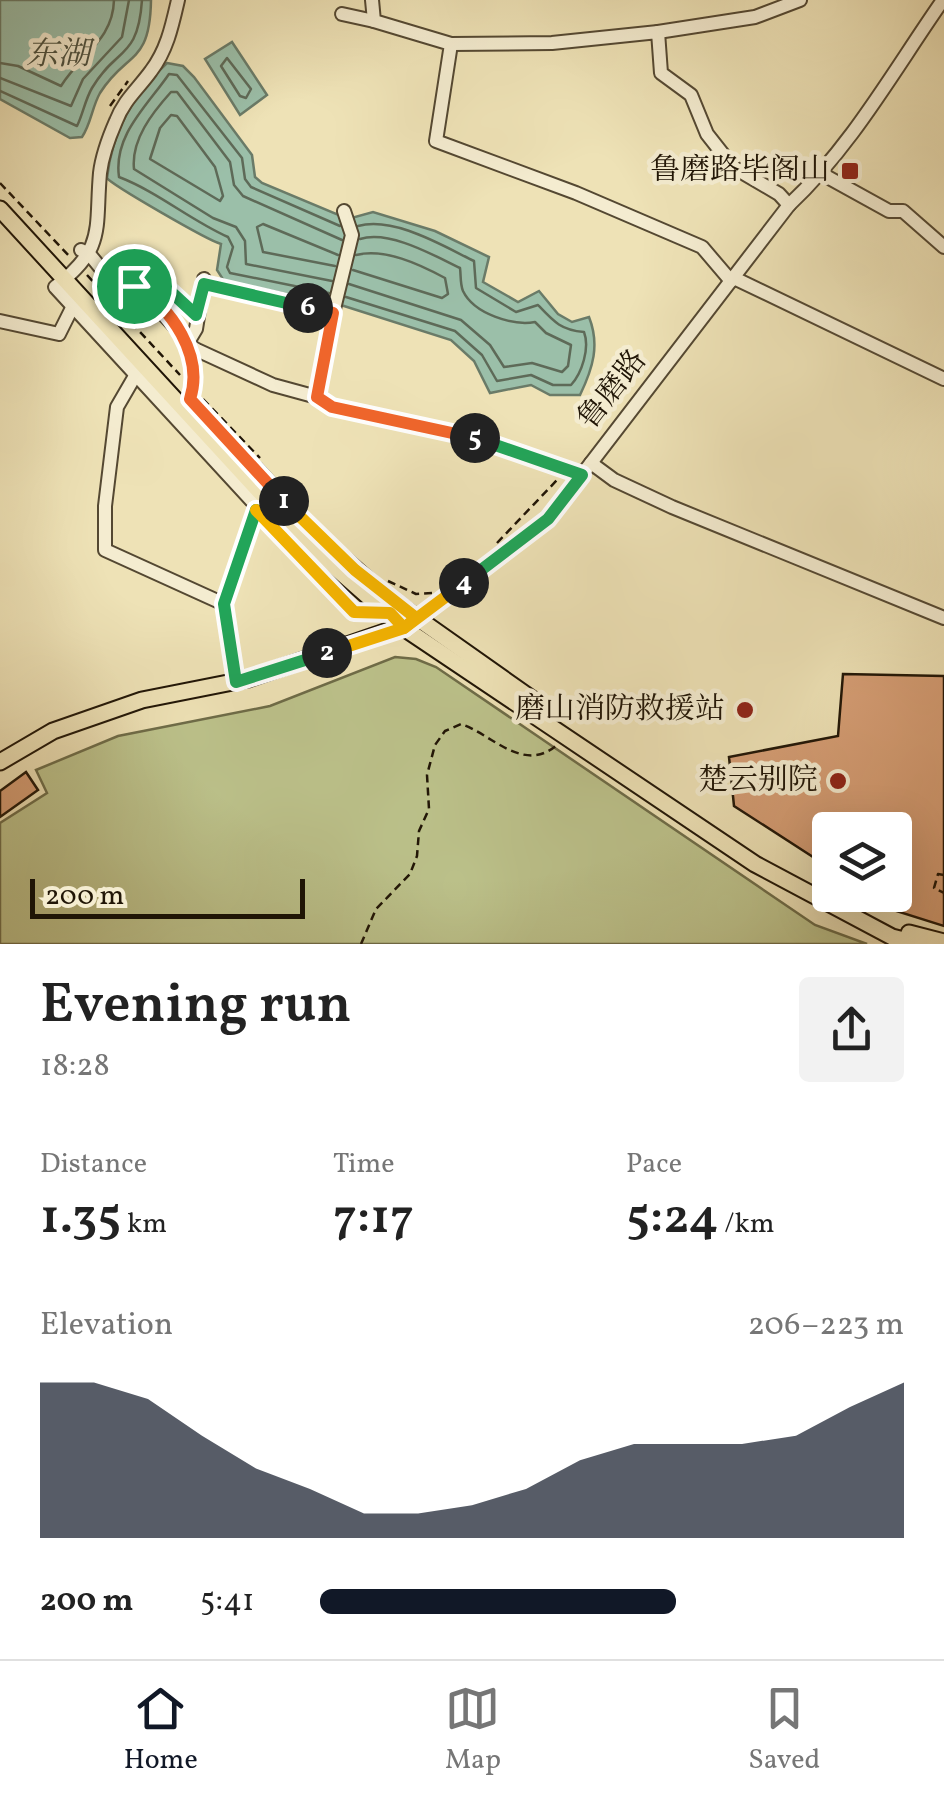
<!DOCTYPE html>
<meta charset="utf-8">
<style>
body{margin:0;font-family:Vollkorn,"Noto Serif SC",serif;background:#f2f2f2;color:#222;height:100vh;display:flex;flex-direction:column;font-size:38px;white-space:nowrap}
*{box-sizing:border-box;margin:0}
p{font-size:32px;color:#767676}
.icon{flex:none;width:55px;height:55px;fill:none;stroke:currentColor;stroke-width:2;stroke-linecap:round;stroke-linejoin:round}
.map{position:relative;height:944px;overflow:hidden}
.panel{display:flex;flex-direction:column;background:#fff;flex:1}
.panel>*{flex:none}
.controls{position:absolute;left:812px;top:812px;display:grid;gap:20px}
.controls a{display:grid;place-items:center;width:100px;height:100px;border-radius:10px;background:#fff;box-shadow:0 10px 40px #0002;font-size:50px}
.scale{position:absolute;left:30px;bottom:25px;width:275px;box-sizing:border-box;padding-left:10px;border:5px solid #201506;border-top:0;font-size:28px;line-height:35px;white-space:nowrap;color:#201506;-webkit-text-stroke:8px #f4ecd0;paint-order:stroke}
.pin{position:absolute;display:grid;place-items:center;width:85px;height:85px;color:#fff;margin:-42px;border:5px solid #fff;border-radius:50%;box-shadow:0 2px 10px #0007}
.km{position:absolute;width:50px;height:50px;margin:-25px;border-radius:50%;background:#222;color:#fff;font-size:28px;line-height:50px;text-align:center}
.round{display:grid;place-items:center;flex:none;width:105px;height:105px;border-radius:10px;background:#f2f2f2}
.head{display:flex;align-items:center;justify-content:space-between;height:170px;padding:0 40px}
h1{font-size:55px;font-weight:600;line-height:75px}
.stats{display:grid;grid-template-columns:repeat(3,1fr);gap:15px;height:170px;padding:10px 40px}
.stats div{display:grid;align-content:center}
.stats b{font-size:50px;font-weight:600}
.stats small{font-size:28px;font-weight:400}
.stats p{font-size:28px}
.chart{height:280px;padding:20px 40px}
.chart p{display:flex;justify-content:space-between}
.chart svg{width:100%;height:180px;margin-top:10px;fill:#111827;opacity:.7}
ul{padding:0 40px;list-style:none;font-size:32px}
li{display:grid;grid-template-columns:160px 120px 1fr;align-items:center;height:75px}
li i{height:25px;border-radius:12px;background:#111827}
.tab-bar{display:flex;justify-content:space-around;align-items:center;height:140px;border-top:2px solid #e0e0e0;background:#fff;font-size:28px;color:#767676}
.tab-bar a{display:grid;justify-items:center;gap:5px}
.tab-bar .active{color:#111827}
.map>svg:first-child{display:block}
</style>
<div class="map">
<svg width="944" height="944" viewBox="0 0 944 944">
<rect width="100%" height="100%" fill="#eee2b6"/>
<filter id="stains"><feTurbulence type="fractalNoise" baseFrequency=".002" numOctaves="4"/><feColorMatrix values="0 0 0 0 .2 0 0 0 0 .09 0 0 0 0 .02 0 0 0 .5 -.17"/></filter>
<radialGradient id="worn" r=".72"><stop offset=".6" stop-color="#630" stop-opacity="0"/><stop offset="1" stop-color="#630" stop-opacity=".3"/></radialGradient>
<polygon fill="#bcc28b" stroke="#6e6c48" stroke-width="2.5" points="395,657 416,659 436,667 815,925 867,944 0,944 0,823 47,793 36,770 118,736 270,706"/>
<g fill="#9bbfa9" stroke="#6a7b68" stroke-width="2.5">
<path d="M 0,0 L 151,0 C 150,66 126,51 100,93 C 92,107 91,124 82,137 L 70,138 L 0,99 Z"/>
<polygon points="232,42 267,95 240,115 205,59"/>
<path d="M 167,63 L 183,66 L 194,77 L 252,155 L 255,177 L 262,183 L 348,219 L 373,212 L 435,231 L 489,257 L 483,282 L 518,302 L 539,291 L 558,314 L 572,322 L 589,317 C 600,345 593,368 580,395 L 550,395 L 531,385 L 490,393 L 474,361 L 451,340 L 344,306 L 224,281 L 217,270 L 221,244 C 207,240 112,185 107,178 C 112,132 134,93 167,63 Z"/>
</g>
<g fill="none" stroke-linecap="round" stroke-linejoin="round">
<g stroke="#5e6a58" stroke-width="2.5">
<polygon points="227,58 251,89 246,98 240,96 221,66"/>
<path d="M 0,63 L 18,66 L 61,86 C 81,54 113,40 114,0"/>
<polyline points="0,78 71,106 83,79 122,37 129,0"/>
<path d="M 0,91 L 77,126 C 83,114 85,100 92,88 C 116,47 138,60 142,0"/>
<polygon points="171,115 177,116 215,167 223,196 220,201 150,159 160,128"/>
<polyline points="335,266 263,252 257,227 263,224 338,255"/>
<path d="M 353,270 L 442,298 L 448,294 L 445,278 C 419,264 385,248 356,255"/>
<path d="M 332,281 L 246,264 L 245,241 L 236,227 L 213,218 L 134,169 C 131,140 152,113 171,92 L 177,92 L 230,162 L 234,185 L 243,196 L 342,240"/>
<path d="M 349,284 L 461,320 L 490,345 L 504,367 L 532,363 L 562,372 L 568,366 L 571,345 L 546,333 L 535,322 C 513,326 474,314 463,291 C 460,284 461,275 460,268 C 433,255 390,230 360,239"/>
<path d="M 329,293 L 230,273 L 227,267 L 233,247 L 228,237 C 190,220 158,192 119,177 C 113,135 148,105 169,74 L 177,75 L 242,158 L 245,179 L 251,187 L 340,226"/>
<path d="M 346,297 L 455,331 L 482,355 L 497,381 L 531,375 L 553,385 L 571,385 C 582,373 590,348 584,332 C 561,330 554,322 538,305 L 516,312 L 476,288 L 474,261 C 443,246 394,216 358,226"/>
</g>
</g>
<g fill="#d59d74" stroke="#201506" stroke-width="2.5">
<polygon points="843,674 944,676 944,926 852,897 895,895 895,830 830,830 830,868 734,806 729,757 838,736"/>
<polygon points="26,772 38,790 0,817 0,791"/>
</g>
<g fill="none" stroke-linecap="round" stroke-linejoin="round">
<g stroke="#544832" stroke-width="16">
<g id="minor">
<path d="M 178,0 C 172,26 167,50 151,71 C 138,89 124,100 116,121 C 109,137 102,156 100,173 C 95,230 106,248 55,287 L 354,612 L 391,613"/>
<polyline points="372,0 374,21 451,44 436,141 576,193 702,247 731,281"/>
<polyline points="342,14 374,21"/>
<polyline points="658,32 755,17 800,0"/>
<polyline points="451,44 552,43 658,32 661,73 691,95 707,134 733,167 779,194 789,205"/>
<polyline points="822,174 889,211 903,211 944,247"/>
<polyline points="81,250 90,255 108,277 142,291 178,330 192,353 194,366 191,399"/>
<polyline points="734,278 944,379"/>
<polyline points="204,279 196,329 187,344 197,350 273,385 317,397 333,407 469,436 582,475"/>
<polyline points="204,285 333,313 317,397"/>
<polyline points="135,286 170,291 197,315"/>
<polyline points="333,313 352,235 344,211"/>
<polyline points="0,321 59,334 72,308"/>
<polyline points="135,376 117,407 105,506 105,550 224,604 236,682"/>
<polyline points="591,463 614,480 672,507 944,618"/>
<polyline points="224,604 256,509"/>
<path d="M 416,618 L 548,519 L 789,205 C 852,146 894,70 943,0"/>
</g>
</g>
<g stroke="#201506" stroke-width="19">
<g id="major">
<polyline points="0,209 306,542 404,628 755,864 892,937 919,944"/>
<polyline points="255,469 314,533 386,596 549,711"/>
<polyline points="0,762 53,731 142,700 248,679 411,623"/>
<polyline points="909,933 944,942"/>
</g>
</g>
<g stroke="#201506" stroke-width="2.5" stroke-dasharray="8 5" stroke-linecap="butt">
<polyline points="110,106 128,81"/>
<polyline points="0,183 71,258"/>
<polyline points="87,275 180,375"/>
<polyline points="203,399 260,458"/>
<polyline points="497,543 557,480"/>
<polyline points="388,581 416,594 432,593"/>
<polyline points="944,875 938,874 934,888 944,893"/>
<path d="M 361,944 L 376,909 L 410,874 L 417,856 L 419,831 L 429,809 L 427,775 L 435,745 L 445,731 L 461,724 C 492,734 525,776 559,743"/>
</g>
<use href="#minor" stroke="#f4ecd0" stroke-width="12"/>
<use href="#major" stroke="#eee2b6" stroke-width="15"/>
</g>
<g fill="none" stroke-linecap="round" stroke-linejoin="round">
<g stroke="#fff" stroke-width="20">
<path id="split-1" d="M 134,286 C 172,307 204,356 190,399 L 284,501"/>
</g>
<g stroke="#fff" stroke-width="20">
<polyline id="split-2" points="284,501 355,570 416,618 404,628 327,653"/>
</g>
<g stroke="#fff" stroke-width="20">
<polyline id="split-3" points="256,510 224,604 236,682 327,653"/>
</g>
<g stroke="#fff" stroke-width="20">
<polyline id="split-4" points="256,510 354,612 390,613 404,628 464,583"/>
</g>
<g stroke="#fff" stroke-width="20">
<polyline id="split-5" points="464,583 548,519 582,475 475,438"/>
</g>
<g stroke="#fff" stroke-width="20">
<polyline id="split-6" points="308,308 333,313 317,397 332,407 475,438"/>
</g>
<g stroke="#fff" stroke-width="20">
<polyline id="split-7" points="134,286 170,291 196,315 204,284 308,308"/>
</g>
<use href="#split-1" stroke="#f0652b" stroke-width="12"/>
<use href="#split-2" stroke="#f5b400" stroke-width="12"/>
<use href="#split-3" stroke="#22a559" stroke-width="12"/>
<use href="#split-4" stroke="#f5b400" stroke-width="12"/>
<use href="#split-5" stroke="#22a559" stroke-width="12"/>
<use href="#split-6" stroke="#f0652b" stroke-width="12"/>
<use href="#split-7" stroke="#22a559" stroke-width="12"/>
</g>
<g fill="#8f2418" stroke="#f4ecd0" stroke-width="4">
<rect x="840" y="161" width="20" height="20" rx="5"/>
<circle cx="745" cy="710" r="10"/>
<circle cx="838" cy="781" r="10"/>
</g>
<g text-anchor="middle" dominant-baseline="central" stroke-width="9" stroke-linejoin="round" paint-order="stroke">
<g font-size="30" fill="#201506" stroke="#f4ecd0" text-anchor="end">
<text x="830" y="171">鲁磨路毕阁山</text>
<text x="725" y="710">磨山消防救援站</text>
<text x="818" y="781">楚云别院</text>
</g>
<g font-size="30" fill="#201506" stroke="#f4ecd0">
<text transform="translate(613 390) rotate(-52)">鲁磨路</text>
</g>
<g font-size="32" font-style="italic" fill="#4b503f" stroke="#f4ecd0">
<text x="58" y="56">东湖</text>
</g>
</g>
<rect width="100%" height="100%" filter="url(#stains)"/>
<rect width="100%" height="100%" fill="url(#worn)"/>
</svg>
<div class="controls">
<a><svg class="icon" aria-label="layers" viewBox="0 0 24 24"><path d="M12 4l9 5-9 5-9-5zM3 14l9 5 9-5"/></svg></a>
</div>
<div class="scale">200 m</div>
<div class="pin" style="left:134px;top:286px;background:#1e9e55"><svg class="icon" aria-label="arrive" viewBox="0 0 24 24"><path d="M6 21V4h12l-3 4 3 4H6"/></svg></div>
<b class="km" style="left:284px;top:501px">1</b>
<b class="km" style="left:327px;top:653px">2</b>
<b class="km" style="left:464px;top:583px">4</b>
<b class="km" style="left:475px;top:438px">5</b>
<b class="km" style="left:308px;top:308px">6</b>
</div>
<section class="panel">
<div class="head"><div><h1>Evening run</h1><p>18:28</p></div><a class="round"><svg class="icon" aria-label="share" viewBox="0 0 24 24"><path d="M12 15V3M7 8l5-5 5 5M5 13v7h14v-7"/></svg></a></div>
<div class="stats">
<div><p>Distance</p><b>1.35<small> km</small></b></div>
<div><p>Time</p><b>7:17</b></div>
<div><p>Pace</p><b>5:24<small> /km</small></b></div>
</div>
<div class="chart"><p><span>Elevation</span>206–223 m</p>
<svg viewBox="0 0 160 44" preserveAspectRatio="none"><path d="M0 44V6L10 6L20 10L30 19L40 27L50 32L60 38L70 38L80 36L90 32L100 25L110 21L120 21L130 21L140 19L150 12L160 6V44z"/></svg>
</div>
<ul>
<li><b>200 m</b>5:41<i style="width:61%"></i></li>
</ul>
</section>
<nav class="tab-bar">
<a class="active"><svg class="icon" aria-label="home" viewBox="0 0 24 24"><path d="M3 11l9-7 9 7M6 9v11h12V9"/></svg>Home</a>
<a><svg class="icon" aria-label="map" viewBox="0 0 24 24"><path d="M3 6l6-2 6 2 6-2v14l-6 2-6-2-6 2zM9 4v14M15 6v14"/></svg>Map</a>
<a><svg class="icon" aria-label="saved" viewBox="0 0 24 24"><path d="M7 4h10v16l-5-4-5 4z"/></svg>Saved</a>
</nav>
